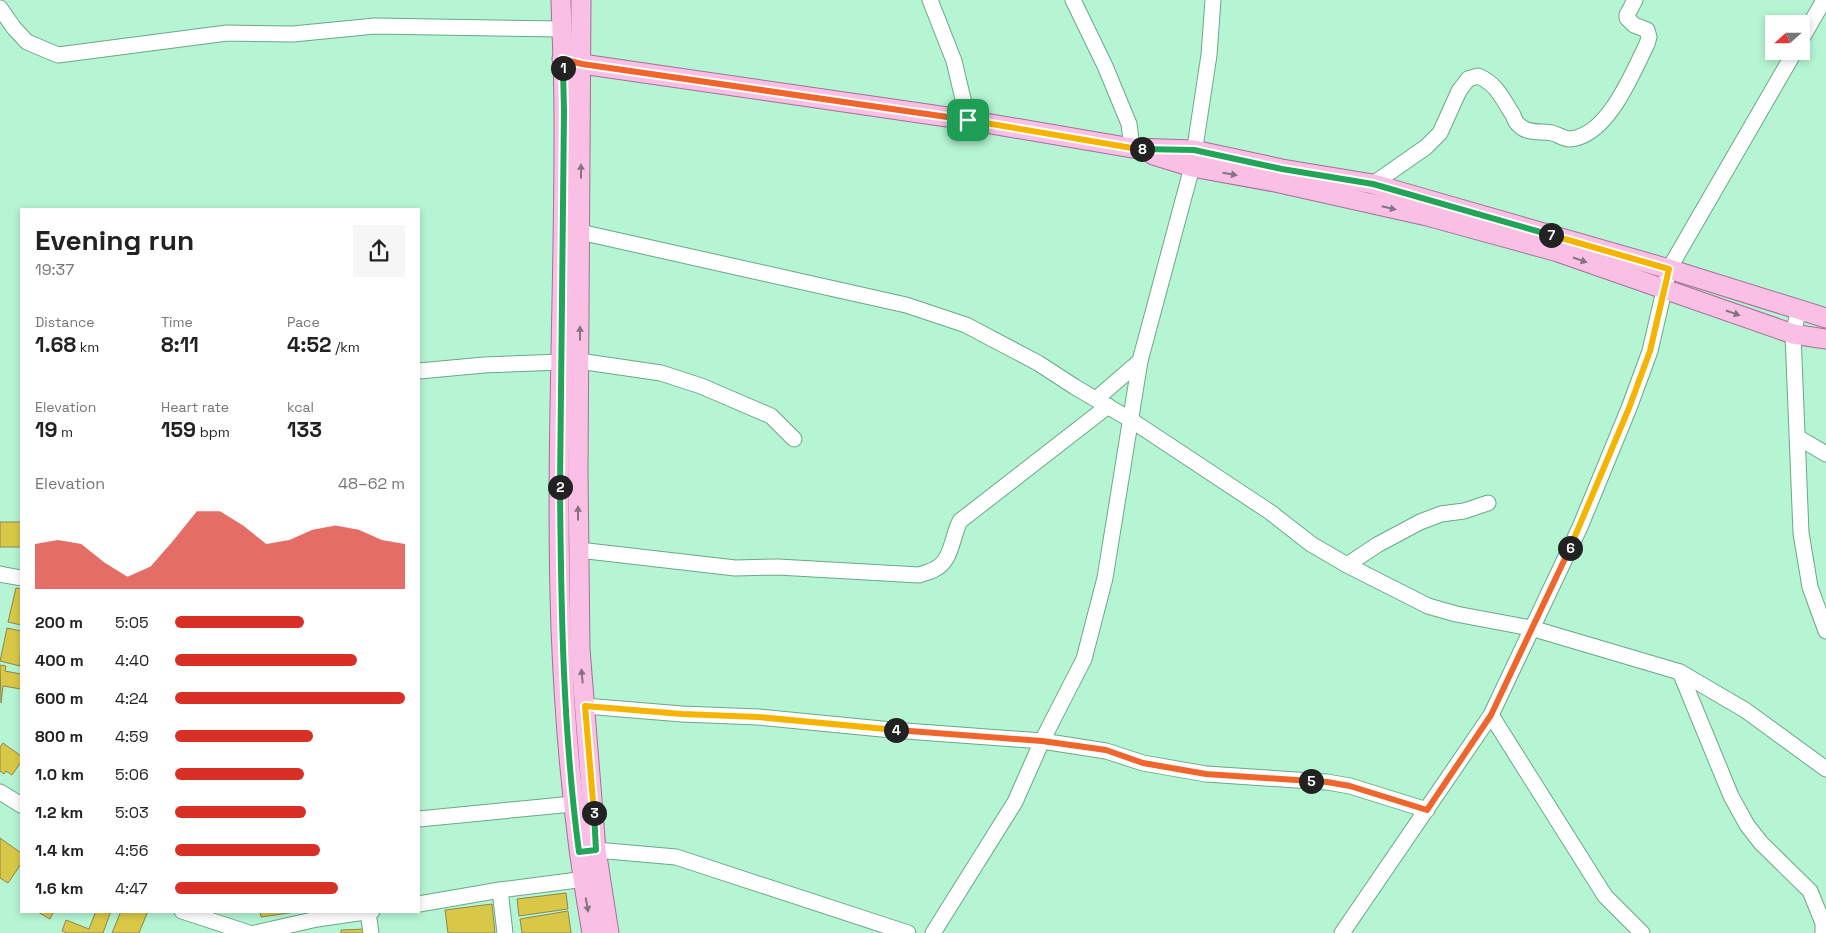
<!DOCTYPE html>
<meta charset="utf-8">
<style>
body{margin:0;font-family:"Space Grotesk",sans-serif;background:#f6f6f6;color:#222;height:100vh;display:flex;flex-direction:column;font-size:19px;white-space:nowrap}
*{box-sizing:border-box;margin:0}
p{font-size:16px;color:#767676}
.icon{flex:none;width:28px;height:28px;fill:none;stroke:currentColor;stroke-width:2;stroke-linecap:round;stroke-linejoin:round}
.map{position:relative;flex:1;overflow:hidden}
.drawer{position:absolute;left:20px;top:208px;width:400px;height:705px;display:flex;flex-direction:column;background:#fff;border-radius:0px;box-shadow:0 2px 8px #0003}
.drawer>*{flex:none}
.needle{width:32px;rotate:249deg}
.tools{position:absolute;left:1765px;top:15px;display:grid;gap:10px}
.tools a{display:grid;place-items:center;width:45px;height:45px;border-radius:0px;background:#fff;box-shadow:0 2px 8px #0003;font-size:25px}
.pin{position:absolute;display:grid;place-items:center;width:42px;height:42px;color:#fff;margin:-21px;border-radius:10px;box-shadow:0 2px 8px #0006}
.km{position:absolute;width:25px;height:25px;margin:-12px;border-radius:50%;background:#222;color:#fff;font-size:14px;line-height:25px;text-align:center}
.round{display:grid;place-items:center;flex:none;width:52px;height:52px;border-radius:0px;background:#f6f6f6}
.summary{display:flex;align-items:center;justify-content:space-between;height:85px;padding:0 15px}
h1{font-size:28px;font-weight:600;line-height:38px}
.metrics{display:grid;grid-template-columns:repeat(3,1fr);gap:8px;height:85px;padding:5px 15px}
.metrics div{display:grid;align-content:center}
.metrics b{font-size:21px;font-weight:600}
.metrics small{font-size:14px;font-weight:400}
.metrics p{font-size:14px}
.chart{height:140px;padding:10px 15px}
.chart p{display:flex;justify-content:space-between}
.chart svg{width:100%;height:90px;margin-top:5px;fill:#d93025;opacity:.7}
ul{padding:0 15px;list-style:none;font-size:16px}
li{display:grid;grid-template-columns:80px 60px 1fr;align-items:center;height:38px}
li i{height:12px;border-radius:6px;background:#d93025}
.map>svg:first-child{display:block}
</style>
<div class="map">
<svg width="1826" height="933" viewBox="0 0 1826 933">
<rect width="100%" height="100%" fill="#b5f5d3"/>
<g fill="#d9c848" stroke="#8e864c">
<rect x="0" y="522" width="21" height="25"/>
<polygon points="16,588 21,589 21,625 8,622"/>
<polygon points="7,628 21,631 20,666 0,661"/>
<polygon points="0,665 6,666 5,671 21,674 21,689 3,686 1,703"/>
<polygon points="3,743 21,756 21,762 12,775 6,771 4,774 0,771 0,747"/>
<polygon points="0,838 21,853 21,864 8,883 0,878"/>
<polygon points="566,893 568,909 519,916 517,899"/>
<polygon points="492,904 495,933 448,933 445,910"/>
<polygon points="36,911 54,911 50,919"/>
<polygon points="96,911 111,911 103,933 67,933 62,931 66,920 89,929"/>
<polygon points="121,911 148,911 139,933 112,933"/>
<polygon points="260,911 302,911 261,917"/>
<polygon points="568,911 571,933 522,933 520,919"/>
<polygon points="367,929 367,933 341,933 341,930"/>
</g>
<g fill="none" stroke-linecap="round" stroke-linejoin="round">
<g stroke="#6aa889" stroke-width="17">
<g id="minor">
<polyline points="930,0 954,61 968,120"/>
<polyline points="1073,0 1105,66 1129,124 1132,148"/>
<polyline points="0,8 14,28 27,42 58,55 227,33 293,34 375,26 562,29"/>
<polyline points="1801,40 1824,0"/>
<path d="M 1373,184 L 1426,147 L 1440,133 L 1459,91 L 1468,79 L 1478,76 C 1497,84 1502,98 1513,115 C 1514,118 1516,123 1519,125 C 1527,134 1541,131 1552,133 C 1558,134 1562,139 1570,139 C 1608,136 1632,74 1647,44 L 1649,37 L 1647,30 L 1634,25 L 1627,18 L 1627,15 L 1635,0"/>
<polyline points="580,232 906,305 966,325 1038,363 1075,387 1131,420 1270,512 1311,544 1347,565 1428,606 1456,614 1531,628 1680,672 1745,710 1826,769"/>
<polyline points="1799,309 1793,334 1801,533 1810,587 1826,631"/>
<polyline points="579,361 661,373 701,386 771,416 794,439"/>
<polyline points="419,371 484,365 561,362"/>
<polyline points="1096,399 1140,361"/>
<polyline points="1799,438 1826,454"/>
<path d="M 579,550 L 735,568 L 778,567 L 919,575 C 924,573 930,572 935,569 C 952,561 952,536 960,521 L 1108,406"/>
<polyline points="1347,565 1377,545 1420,522 1441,514 1464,511 1488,503"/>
<polyline points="0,574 21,578"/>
<polyline points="1680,672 1731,796 1747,825 1761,843 1810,891 1823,923 1823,933"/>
<polyline points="585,706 682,714 758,717 892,730 1042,741 1106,751 1143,763 1206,774 1327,782 1350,786 1427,810"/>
<polyline points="1491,715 1605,896 1642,933"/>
<polyline points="0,792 21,805"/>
<polyline points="419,819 573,804"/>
<polyline points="586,851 596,850 676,857 908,933"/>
<polyline points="500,890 505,933"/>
<polyline points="419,904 500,890 593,878"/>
<polyline points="182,911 249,933"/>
<polyline points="368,912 371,933"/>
<polyline points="255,933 317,919 372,911"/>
<polyline points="933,933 1015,802 1042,741 1084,659 1105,578 1140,361 1192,167 1209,55 1213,0"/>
<polyline points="1342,933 1491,715 1580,527 1629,408 1650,351 1669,269 1795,51"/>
</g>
</g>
<g stroke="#a56f94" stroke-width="21">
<g id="major">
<path d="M 561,0 C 562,38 564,75 564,113 C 565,285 555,457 561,629 C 565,731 574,833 592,933"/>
<polyline points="581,0 578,471 580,649 596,850 609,933"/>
<polyline points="562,59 582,64 968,120 1132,148 1194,150 1282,169 1373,184 1669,269 1826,318"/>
<polyline points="1153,155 1192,167 1275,182 1427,216 1558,252 1793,334 1826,339"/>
</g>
</g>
<use href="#minor" stroke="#fff" stroke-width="15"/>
<use href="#major" stroke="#fabfe5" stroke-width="19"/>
</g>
<defs><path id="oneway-solid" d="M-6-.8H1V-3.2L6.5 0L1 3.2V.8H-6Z" transform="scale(1.25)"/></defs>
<g fill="#847481">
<use href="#oneway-solid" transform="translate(581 171) rotate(-90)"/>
<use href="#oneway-solid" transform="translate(1230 174) rotate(10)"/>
<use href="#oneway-solid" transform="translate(1389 208) rotate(13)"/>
<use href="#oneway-solid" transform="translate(1580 260) rotate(19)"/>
<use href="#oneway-solid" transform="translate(1733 313) rotate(19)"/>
<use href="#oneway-solid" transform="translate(580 333) rotate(-90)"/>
<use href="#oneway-solid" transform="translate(578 513) rotate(-90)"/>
<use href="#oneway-solid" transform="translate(582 676) rotate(-96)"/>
<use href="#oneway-solid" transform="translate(587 905) rotate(80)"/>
</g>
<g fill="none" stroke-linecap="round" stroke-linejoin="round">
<g stroke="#fff" stroke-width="10">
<polyline id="split-1" points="563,68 562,59 582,64 968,120"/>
</g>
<g stroke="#fff" stroke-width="10">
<polyline id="split-2" points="560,487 564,111 563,68"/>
</g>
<g stroke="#fff" stroke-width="10">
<path id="split-3" d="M 560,487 C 561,609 563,731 579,852 L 596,850 L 594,813"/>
</g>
<g stroke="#fff" stroke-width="10">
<polyline id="split-4" points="594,813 585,706 682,714 758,717 896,730"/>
</g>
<g stroke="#fff" stroke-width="10">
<polyline id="split-5" points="896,730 1042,741 1106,750 1143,763 1206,774 1311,781"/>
</g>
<g stroke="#fff" stroke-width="10">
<polyline id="split-6" points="1311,781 1327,782 1350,786 1427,810 1491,715 1570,548"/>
</g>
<g stroke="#fff" stroke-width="10">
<polyline id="split-7" points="1551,235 1669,269 1650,351 1629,408 1570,548"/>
</g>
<g stroke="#fff" stroke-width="10">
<polyline id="split-8" points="1142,149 1194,150 1282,169 1373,184 1551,235"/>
</g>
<g stroke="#fff" stroke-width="10">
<polyline id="split-9" points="968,120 1132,148 1142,149"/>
</g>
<use href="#split-1" stroke="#f0652b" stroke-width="6"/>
<use href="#split-2" stroke="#22a559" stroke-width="6"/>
<use href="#split-3" stroke="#22a559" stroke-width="6"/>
<use href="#split-4" stroke="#f5b400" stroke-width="6"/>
<use href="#split-5" stroke="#f0652b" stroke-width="6"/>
<use href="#split-6" stroke="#f0652b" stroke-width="6"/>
<use href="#split-7" stroke="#f5b400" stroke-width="6"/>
<use href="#split-8" stroke="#22a559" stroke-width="6"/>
<use href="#split-9" stroke="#f5b400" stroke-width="6"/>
</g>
</svg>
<div class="tools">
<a><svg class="needle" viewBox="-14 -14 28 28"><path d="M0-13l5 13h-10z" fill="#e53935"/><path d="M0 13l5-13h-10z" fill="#767676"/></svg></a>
</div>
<div class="pin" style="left:968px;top:120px;background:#1e9e55"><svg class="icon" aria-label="arrive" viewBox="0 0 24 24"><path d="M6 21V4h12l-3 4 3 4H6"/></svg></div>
<b class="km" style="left:563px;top:68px">1</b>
<b class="km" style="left:560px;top:487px">2</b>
<b class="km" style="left:594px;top:813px">3</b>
<b class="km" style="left:896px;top:730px">4</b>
<b class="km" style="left:1311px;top:781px">5</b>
<b class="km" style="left:1570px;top:548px">6</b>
<b class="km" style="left:1551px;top:235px">7</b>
<b class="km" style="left:1142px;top:149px">8</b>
<section class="drawer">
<div class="summary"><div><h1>Evening run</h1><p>19:37</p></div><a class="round"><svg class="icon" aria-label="share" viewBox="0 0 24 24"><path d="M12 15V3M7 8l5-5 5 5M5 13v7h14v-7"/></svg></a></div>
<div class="metrics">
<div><p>Distance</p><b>1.68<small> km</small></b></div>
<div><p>Time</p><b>8:11</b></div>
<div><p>Pace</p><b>4:52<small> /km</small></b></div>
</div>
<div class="metrics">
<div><p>Elevation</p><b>19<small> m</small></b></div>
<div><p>Heart rate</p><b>159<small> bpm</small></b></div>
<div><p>kcal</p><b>133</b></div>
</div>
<div class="chart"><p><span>Elevation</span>48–62 m</p>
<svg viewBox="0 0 160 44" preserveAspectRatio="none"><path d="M0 44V22L10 20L20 22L30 31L40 38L50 33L60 20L70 6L80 6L90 13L100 22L110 20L120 15L130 13L140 15L150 20L160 22V44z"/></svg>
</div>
<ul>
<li><b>200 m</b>5:05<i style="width:56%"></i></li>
<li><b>400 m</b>4:40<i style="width:79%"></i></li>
<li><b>600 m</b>4:24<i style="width:100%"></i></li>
<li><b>800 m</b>4:59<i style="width:60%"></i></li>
<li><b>1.0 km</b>5:06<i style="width:56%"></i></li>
<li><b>1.2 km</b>5:03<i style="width:57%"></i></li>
<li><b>1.4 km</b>4:56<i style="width:63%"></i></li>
<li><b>1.6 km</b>4:47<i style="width:71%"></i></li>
</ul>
</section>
</div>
